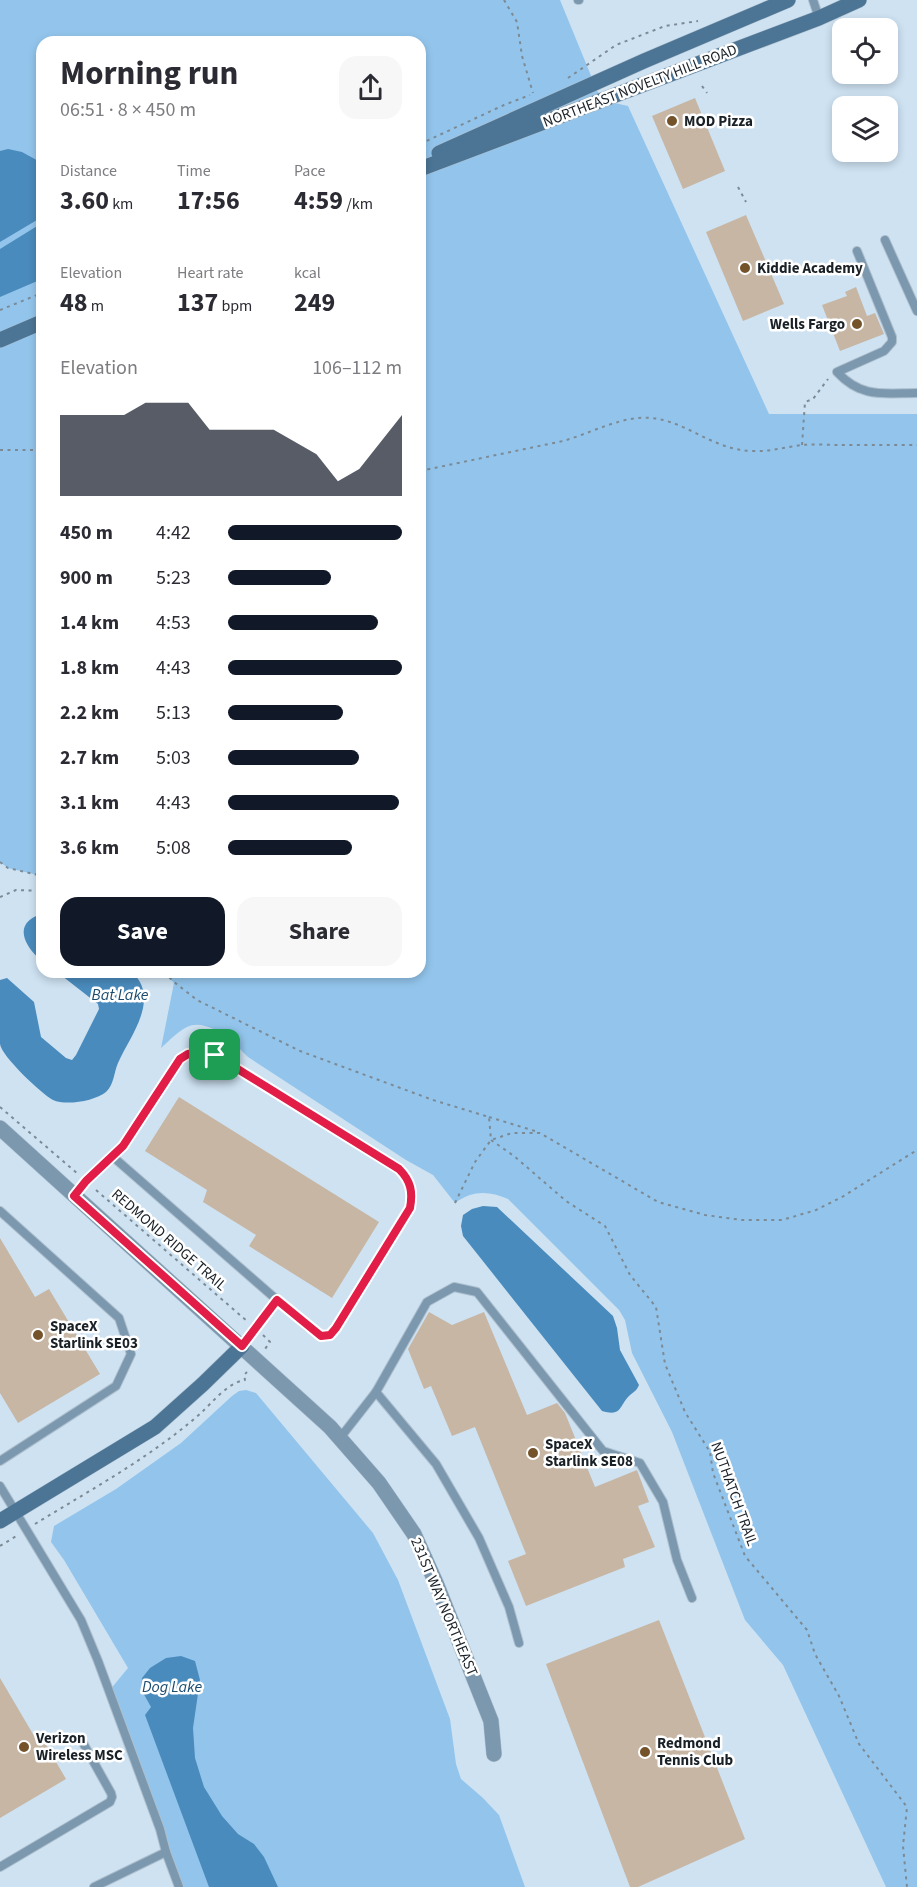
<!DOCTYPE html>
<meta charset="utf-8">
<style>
body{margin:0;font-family:"Source Sans 3",sans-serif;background:#f7f7f7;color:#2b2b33;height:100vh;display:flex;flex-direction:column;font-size:22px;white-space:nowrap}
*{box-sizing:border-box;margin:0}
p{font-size:20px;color:#7c7c81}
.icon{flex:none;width:33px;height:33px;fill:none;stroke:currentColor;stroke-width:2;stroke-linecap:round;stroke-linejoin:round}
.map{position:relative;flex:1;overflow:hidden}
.drawer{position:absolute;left:36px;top:36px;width:390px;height:942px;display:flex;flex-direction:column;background:#fff;border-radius:18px;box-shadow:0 3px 9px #0003}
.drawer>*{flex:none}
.tools{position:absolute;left:832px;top:18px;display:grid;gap:12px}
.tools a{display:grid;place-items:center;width:66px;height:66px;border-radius:12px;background:#fff;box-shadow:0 3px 9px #0003;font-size:30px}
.pin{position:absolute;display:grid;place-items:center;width:51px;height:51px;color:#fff;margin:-26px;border-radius:12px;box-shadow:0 3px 9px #0006}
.round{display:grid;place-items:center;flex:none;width:63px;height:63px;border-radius:18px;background:#f7f7f7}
.head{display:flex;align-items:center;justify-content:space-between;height:102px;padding:0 24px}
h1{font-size:33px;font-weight:700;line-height:45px}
.figures{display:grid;grid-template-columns:repeat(3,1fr);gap:9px;height:102px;padding:6px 24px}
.figures div{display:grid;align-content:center}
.figures b{font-size:26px;font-weight:700}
.figures small{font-size:16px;font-weight:400}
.figures p{font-size:16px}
.chart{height:168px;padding:12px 24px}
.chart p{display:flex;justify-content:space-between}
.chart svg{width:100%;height:108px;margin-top:6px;fill:#111827;opacity:.7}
.action{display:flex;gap:12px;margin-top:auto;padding:12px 24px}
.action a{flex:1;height:69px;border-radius:18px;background:#111827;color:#fff;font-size:24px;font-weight:700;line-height:69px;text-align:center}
.action a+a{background:#f7f7f7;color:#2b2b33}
ul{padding:0 24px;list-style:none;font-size:20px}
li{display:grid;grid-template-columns:96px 72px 1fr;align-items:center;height:45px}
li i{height:15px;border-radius:8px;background:#111827}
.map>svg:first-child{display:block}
</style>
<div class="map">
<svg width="917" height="1887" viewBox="0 0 917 1887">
<rect width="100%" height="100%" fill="#cee2f2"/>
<g fill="#93c5ec">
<path d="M 0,0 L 560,0 L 601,100 L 628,106 L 769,414 L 917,414 L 917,1887 L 886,1887 L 783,1665 L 745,1620 L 672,1432 L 632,1353 L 625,1320 L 619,1310 L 508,1199 C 489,1191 473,1190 455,1203 L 433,1175 L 406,1160 L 248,1057 C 234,1043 208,1017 187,1027 C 177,1032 169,1041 161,1048 L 174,983 L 164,972 L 420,972 L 420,42 L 42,42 L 42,876 L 8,868 L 0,862 Z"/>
<polygon points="246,1390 256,1393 373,1533 398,1580 450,1719 456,1764 461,1779 483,1798 499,1815 525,1887 179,1887 109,1691 128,1668 64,1560 51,1542 54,1526 116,1489 181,1443 232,1396 239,1391"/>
</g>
<g fill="#4a8bbd">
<polygon points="8,149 22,152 42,163 42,217 0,242 0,151"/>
<polygon points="42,223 42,279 0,297 0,249"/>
<path d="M 36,916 L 42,916 L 42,961 C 28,950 12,927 36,916 Z"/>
<path d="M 57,972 L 132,972 C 161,999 130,1036 118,1063 C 114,1072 114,1085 106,1092 C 95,1101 66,1106 53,1100 C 42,1094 2,1057 0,1044 C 0,1024 0,1001 0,980 L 7,978 L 34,1002 L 41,1037 L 66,1058 L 72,1060 L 76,1055 L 99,1009 L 98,1004 Z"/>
<path d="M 483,1206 L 497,1207 L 613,1316 L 617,1328 L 620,1350 L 639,1385 C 636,1392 634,1391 629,1396 C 619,1406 622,1417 602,1411 L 463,1236 L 461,1226 L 463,1215 L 472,1209 Z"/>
<polygon points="181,1656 195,1661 200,1680 193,1728 195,1758 204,1787 222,1816 238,1834 254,1844 264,1857 278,1887 209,1887 145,1715 151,1707 141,1689 142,1678 150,1668 166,1658"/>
</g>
<g fill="#c7b6a4">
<polygon points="695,98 725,171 683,189 652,116"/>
<polygon points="746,215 784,304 743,321 706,232"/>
<polygon points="856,287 867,316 875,313 884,334 840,351 822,305 847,296 845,292"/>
<polygon points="179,1097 379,1222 332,1298 249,1246 256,1235 203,1202 207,1190 145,1151"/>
<polygon points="0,1238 35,1297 49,1289 100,1374 18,1423 0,1393"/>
<polygon points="429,1312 452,1325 484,1312 527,1415 557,1403 565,1413 595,1487 637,1470 649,1502 638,1506 655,1547 623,1559 625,1567 526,1606 508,1561 526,1554 475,1427 452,1436 431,1386 424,1389 408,1349"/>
<polygon points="659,1620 745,1839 638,1887 630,1887 546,1664"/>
<polygon points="0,1678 40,1746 45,1743 66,1779 0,1818"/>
</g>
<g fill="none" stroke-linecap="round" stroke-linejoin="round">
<g stroke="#adbfcd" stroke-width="10">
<g id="lane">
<polyline points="578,0 579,0"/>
<polyline points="813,0 819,18"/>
<polyline points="885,240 917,311"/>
<path d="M 857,251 L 892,337 L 892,342 L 884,351 L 837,372 C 862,399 884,393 917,393"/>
<path d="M 74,1196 C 89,1178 105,1162 123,1146 L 180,1059 C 192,1052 201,1052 215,1055 L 399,1169 C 411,1181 413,1192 410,1208 L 336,1328 L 330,1335 L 321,1336 L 308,1327 L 112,1156"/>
<polyline points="0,1211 119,1318 131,1354 116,1386 0,1461"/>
<polyline points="242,1346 277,1300"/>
<polyline points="376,1392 427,1302 454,1287 477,1292 603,1451 640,1463 663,1502 677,1560 692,1598"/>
<polyline points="340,1438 376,1392 436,1464 479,1538 509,1607 519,1643"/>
<polyline points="0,1486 81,1620 98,1661 160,1829 166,1852 179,1887"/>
<polyline points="0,1867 110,1802 112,1797 111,1793 83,1743"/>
<polyline points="94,1887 166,1852"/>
</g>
</g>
<g stroke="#adbfcd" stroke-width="16">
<polyline id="street" points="0,1128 330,1427 379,1483 414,1534 436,1583 491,1721 494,1754"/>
</g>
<g stroke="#adbfcd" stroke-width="16">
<g id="secondary">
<polyline points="439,153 644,61 788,0"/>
<polyline points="420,169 819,18 859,0"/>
<polyline points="0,340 42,322"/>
<polyline points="0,1521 155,1427 203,1384 242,1346"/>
</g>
</g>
<g stroke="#7c8a95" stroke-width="2" stroke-dasharray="3 4.5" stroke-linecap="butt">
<polyline points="504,0 517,22 522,56 533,93"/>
<polyline points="568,78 616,45 665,26 698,21"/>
<polyline points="702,86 707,93"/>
<polyline points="420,144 504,105 530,95"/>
<polyline points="738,187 746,202"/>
<polyline points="0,310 42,293"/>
<polyline points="802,445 805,402 813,399 828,379"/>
<polyline points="0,450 42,450"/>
<path d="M 420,471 L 563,441 C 592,433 622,415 652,418 C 688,422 713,450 752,451 C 769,452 785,447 802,445 C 815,444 830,445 843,445 C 868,445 892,445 917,445"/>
<polyline points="0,862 8,868 42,876"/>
<polyline points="0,897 16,890 42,891"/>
<polyline points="153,972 163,976 166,974"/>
<polyline points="164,972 174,982 197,1000 300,1051 433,1100 489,1117 491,1140"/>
<polyline points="0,1107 78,1174"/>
<polyline points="489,1117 535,1131"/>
<polyline points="491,1140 514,1156 566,1201 605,1226 630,1275 656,1307 665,1364 685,1412 710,1452 713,1473 745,1556 807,1630 815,1654 839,1696 859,1744 907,1807 903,1846 907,1887"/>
<polyline points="96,1190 248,1322"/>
<polyline points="455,1203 475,1162 491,1140 512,1133 540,1133 658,1202 705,1215 742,1220 782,1220 816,1210 842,1197 917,1150"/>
<polyline points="263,1335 270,1342 265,1349"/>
<path d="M 35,1524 C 92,1489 151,1457 201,1413 C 213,1402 227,1383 245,1380 L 244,1375 L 247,1372"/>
<polyline points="0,1546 18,1535"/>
</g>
<use href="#lane" stroke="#7c98ae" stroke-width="8"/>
<use href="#street" stroke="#7c98ae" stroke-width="15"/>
<use href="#secondary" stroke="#4c7595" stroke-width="15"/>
</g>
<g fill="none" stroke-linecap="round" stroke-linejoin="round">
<g stroke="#fff" stroke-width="12">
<path id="route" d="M 201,1052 L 215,1055 L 399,1169 C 411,1181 413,1192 410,1208 L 336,1328 L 330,1335 L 321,1336 L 277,1300 L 242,1346 L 74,1196 L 86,1181 L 123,1146 L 180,1059 L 188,1054 Z"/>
</g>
<use href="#route" stroke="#e11d48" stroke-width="8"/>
</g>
<g fill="#74522a" stroke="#fff" stroke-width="2">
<circle cx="672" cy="121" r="6"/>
<circle cx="745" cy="268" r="6"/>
<circle cx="857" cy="324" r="6"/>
<circle cx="38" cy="1335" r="6"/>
<circle cx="533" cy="1453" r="6"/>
<circle cx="24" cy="1747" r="6"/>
<circle cx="645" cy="1752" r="6"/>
</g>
<g text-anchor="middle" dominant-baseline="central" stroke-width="5" stroke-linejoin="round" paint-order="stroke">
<g font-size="15" fill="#192026" stroke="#fff">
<text transform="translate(640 86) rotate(-21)">NORTHEAST NOVELTY HILL ROAD</text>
<text transform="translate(169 1240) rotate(41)">REDMOND RIDGE TRAIL</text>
<text transform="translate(734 1494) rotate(70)">NUTHATCH TRAIL</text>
<text transform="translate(444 1607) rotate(67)">231ST WAY NORTHEAST</text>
</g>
<g font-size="15" font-weight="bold" fill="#192026" stroke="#fff" text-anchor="start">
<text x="684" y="121">MOD Pizza</text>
<text x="757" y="268">Kiddie Academy</text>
<text x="845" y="324" text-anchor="end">Wells Fargo</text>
<text x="50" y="1326">SpaceX<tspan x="50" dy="17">Starlink SE03</tspan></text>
<text x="545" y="1444">SpaceX<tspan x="545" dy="17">Starlink SE08</tspan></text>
<text x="36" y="1738">Verizon<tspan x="36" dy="17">Wireless MSC</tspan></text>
<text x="657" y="1743">Redmond<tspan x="657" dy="17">Tennis Club</tspan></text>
</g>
<g font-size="16" font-style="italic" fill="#1b4c6f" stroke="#fff">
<text x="120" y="995">Bat Lake</text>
<text x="172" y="1687">Dog Lake</text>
</g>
</g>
</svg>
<div class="tools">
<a><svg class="icon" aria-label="locate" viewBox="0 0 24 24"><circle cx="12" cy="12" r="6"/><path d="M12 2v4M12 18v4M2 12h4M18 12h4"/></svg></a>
<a><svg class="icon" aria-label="layers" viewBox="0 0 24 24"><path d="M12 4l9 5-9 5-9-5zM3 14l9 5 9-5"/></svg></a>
</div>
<div class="pin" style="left:215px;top:1055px;background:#1e9e55"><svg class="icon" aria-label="arrive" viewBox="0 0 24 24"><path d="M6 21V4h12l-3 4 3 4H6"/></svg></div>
<section class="drawer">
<div class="head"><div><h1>Morning run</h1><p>06:51 · 8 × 450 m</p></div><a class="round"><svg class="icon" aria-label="share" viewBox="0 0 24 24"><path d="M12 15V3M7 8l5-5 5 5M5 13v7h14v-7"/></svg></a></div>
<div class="figures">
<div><p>Distance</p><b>3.60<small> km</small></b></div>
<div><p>Time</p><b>17:56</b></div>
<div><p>Pace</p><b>4:59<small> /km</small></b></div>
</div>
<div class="figures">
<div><p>Elevation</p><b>48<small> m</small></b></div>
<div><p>Heart rate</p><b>137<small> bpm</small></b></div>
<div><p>kcal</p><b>249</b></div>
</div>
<div class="chart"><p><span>Elevation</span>106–112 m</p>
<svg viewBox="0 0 160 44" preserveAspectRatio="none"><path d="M0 44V11L10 11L20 11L30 11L40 6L50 6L60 6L70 17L80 17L90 17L100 17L110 22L120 27L130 38L140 33L150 22L160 11V44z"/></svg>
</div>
<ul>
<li><b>450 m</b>4:42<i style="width:100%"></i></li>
<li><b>900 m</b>5:23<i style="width:59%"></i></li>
<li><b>1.4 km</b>4:53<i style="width:86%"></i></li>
<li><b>1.8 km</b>4:43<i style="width:100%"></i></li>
<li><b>2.2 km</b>5:13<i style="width:66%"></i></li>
<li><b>2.7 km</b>5:03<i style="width:75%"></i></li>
<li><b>3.1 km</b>4:43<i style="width:98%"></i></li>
<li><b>3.6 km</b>5:08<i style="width:71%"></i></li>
</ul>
<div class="action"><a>Save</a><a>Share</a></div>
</section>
</div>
